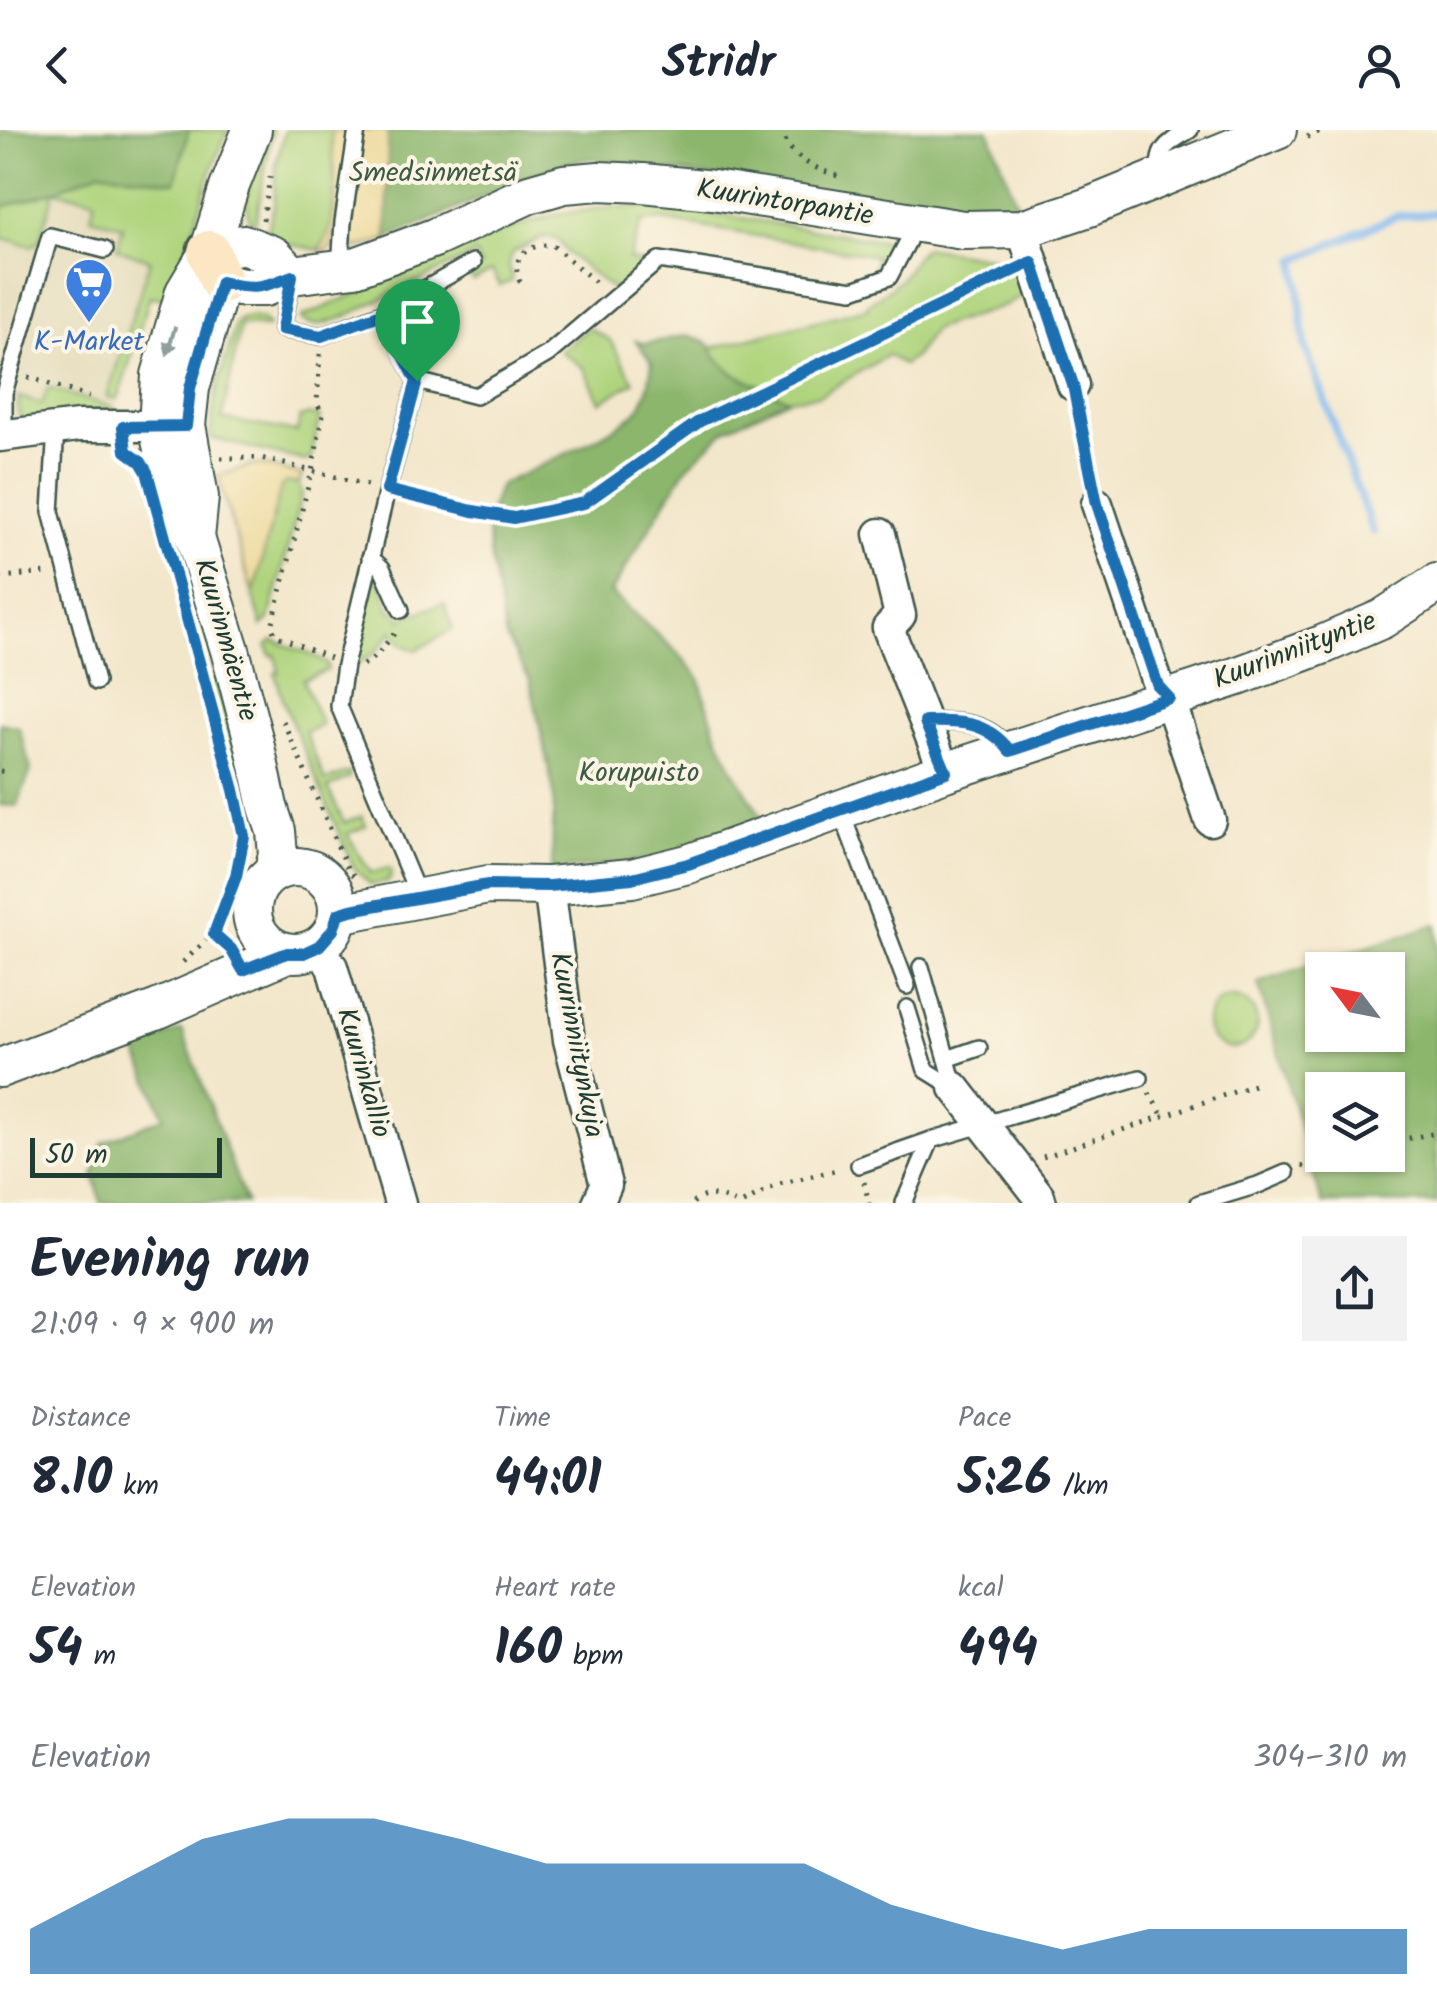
<!DOCTYPE html>
<meta charset="utf-8">
<style>
body{margin:0;font-family:Kalam,sans-serif;background:#f2f2f3;color:#1f2937;height:100vh;display:flex;flex-direction:column;font-size:38px;white-space:nowrap}
*{box-sizing:border-box;margin:0}
p{font-size:32px;color:#747a83}
.icon{flex:none;width:55px;height:55px;fill:none;stroke:currentColor;stroke-width:2;stroke-linecap:round;stroke-linejoin:round}
.map{position:relative;height:1073px;overflow:hidden}
.sheet{display:flex;flex-direction:column;background:#fff;flex:1}
.sheet>*{flex:none}
.needle{width:65px;rotate:302deg}
.tools{position:absolute;left:1305px;top:822px;display:grid;gap:20px}
.tools a{display:grid;place-items:center;width:100px;height:100px;border-radius:0px;background:#fff;box-shadow:0 2px 8px #0004;font-size:50px}
.scale{position:absolute;left:30px;bottom:25px;width:192px;box-sizing:border-box;padding-left:10px;border:5px solid #1f3d34;border-top:0;font-size:28px;line-height:35px;white-space:nowrap;color:#1f3d34;-webkit-text-stroke:8px #fcf5e5;paint-order:stroke}
.pin{position:absolute;display:grid;place-items:center;width:85px;height:85px;color:#fff;margin:-102px -42px;border-radius:50% 50% 50% 0;rotate:-45deg;box-shadow:0 0 10px #0007}
.pin .icon{rotate:45deg}
.round{display:grid;place-items:center;flex:none;width:105px;height:105px;border-radius:0px;background:#f2f2f3}
.head{display:flex;align-items:center;justify-content:space-between;height:170px;padding:0 30px}
h1{font-size:55px;font-weight:800;line-height:75px}
.figures{display:grid;grid-template-columns:repeat(3,1fr);gap:15px;height:170px;padding:10px 30px}
.figures div{display:grid;align-content:center}
.figures b{font-size:50px;font-weight:800}
.figures small{font-size:28px;font-weight:400}
.figures p{font-size:28px}
.chart{height:280px;padding:20px 30px}
.chart p{display:flex;justify-content:space-between}
.chart svg{width:100%;height:180px;margin-top:10px;fill:#1f6fb2;opacity:.7}
header{display:flex;justify-content:space-between;align-items:center;height:130px;padding:0 30px;background:#fff;font-size:45px;font-weight:800}
.map>svg:first-child{display:block}
</style>
<header><svg class="icon" aria-label="back" viewBox="0 0 24 24"><path d="M15 5l-7 7 7 7"/></svg>Stridr<svg class="icon" aria-label="person" viewBox="0 0 24 24"><circle cx="12" cy="8" r="4"/><path d="M4 21q1-7 8-7t8 7"/></svg></header>
<div class="map">
<svg width="1437" height="1073" viewBox="0 0 1437 1073">
<rect width="100%" height="100%" fill="#fcf5e5"/>
<filter id="ink" filterUnits="userSpaceOnUse"><feTurbulence type="fractalNoise" baseFrequency=".01" numOctaves="2"/><feDisplacementMap in="SourceGraphic" scale="20" xChannelSelector="R" yChannelSelector="G"/><feConvolveMatrix kernelMatrix="1 2 1 2 8 2 1 2 1" color-interpolation-filters="sRGB"/></filter>
<filter id="wash" filterUnits="userSpaceOnUse"><feTurbulence type="fractalNoise" baseFrequency=".0048" numOctaves="4" result="noise"/><feDisplacementMap in="SourceGraphic" scale="40" xChannelSelector="R" yChannelSelector="G"/><feGaussianBlur stdDeviation="2.25" result="paint"/><feColorMatrix in="noise" values="0 0 0 0 0 0 0 0 0 0 0 0 0 0 0 0 0 1.4 0 .05"/><feComposite in="paint" operator="in"/></filter>
<g filter="url(#wash)">
<rect width="100%" height="100%" fill="#f3e7cb"/>
<polygon fill="#e4dbba" points="175,52 150,165 115,277 115,286 0,297 0,107 31,116 40,111 54,61"/>
<g fill="#afd47d" stroke="#678858" stroke-width="2.5">
<polygon points="189,0 228,0 210,44 171,171 150,166 118,269 107,267 150,130 117,119 123,96 91,87 95,69 54,61 40,111 31,116 0,107 2,77 54,61 100,41 174,52"/>
<path d="M 261,0 L 273,0 C 265,30 263,61 255,92 L 252,93 L 250,91 C 240,60 253,30 261,0 Z"/>
<path d="M 285,0 L 331,0 C 333,31 342,98 318,120 L 283,113 L 265,106 L 274,75 L 276,34 Z"/>
<path d="M 646,77 L 735,87 L 892,112 C 898,126 886,139 873,143 L 876,126 L 662,90 L 642,92 L 629,130 L 644,133 L 639,141 L 616,160 L 610,158 L 567,123 L 558,110 L 552,107 L 544,107 L 513,122 L 509,135 L 512,150 L 500,156 L 492,141 L 473,151 L 468,144 L 482,136 L 475,124 L 342,188 C 329,192 314,199 302,190 L 302,187 L 504,100 L 562,83 L 604,78 Z"/>
<path d="M 925,117 L 1005,130 L 1014,128 L 1020,133 L 1026,154 L 1021,166 L 1006,175 L 934,199 L 915,226 L 903,235 L 888,225 L 820,265 L 788,269 L 726,299 L 685,338 L 611,463 L 677,522 L 698,546 L 715,600 L 733,640 L 766,695 L 552,740 L 554,663 L 530,550 L 506,508 L 491,430 L 486,391 L 500,355 C 528,342 625,300 639,278 C 648,264 650,248 652,233 L 867,178 L 868,174 C 881,165 893,158 903,146 C 911,136 915,125 925,117 Z"/>
<polygon points="249,187 262,189 268,195 267,197 241,195 222,289 297,302 300,287 309,284 320,286 311,328 306,331 210,308 215,267 236,193 241,189"/>
<polygon points="589,198 610,210 634,252 600,272 584,238 560,221"/>
<polygon points="48,258 115,278 115,286 22,290 18,281 19,267 42,274"/>
<polygon points="286,352 299,354 302,363 269,490 262,496 253,465 281,355"/>
<path d="M 373,446 L 381,451 L 390,480 L 398,483 L 401,489 L 444,473 L 453,499 L 417,520 C 402,516 400,514 393,501 L 376,522 L 356,535 L 353,533 Z"/>
<polygon points="273,510 312,525 327,534 328,540 303,550 322,595 305,602 325,651 349,642 350,647 328,658 344,693 362,686 366,696 347,704 371,743 389,738 392,742 389,751 371,755 354,738 284,573 275,543 279,542 275,525 270,525 267,516"/>
<polygon points="218,547 258,689 247,693 212,552"/>
<circle cx="1232" cy="893" r="25"/>
</g>
<g fill="#8bb66c" stroke="#557a50" stroke-width="2.5" fill-rule="evenodd">
<polygon points="0,0 189,0 175,52 100,41 54,61 3,77 0,87"/>
<polygon points="388,0 989,0 1019,79 1000,82 999,75 939,75 934,82 590,28 552,37 387,109"/>
<path d="M 688,205 L 708,213 L 717,228 L 733,243 L 788,269 L 726,299 L 686,338 L 610,463 L 677,522 L 698,546 L 715,600 L 733,640 L 766,695 L 669,729 L 552,740 L 554,663 L 530,550 L 506,508 L 491,430 L 486,391 L 500,355 C 528,341 625,300 639,278 C 648,265 650,248 652,233 L 636,211 L 644,214 Z"/>
<polygon points="0,593 19,597 31,640 17,676 0,675"/>
<path d="M 1437,794 L 1437,1073 L 1322,1073 L 1258,853 ZM 1322,840 L 1388,840 L 1388,905 L 1322,905 ZM 1322,960 L 1388,960 L 1388,1025 L 1322,1025 Z"/>
<polygon points="182,900 246,1073 101,1073 94,1045 102,1013 164,987 135,917"/>
</g>
<g fill="#eeda9e" stroke="#868c69" stroke-width="2.5">
<path d="M 331,0 L 388,0 L 387,109 L 356,119 L 338,98 L 334,104 L 332,116 L 325,122 L 318,120 C 343,96 333,32 331,0 Z"/>
<polygon points="253,335 267,336 302,345 299,354 286,352 281,356 253,465 218,346"/>
</g>
<g fill="none" stroke-linecap="round" stroke-linejoin="round">
<polyline stroke="#81b8f0" stroke-width="8" points="1373,402 1305,216 1296,130 1396,86 1437,83"/>
</g>
</g>
<g filter="url(#ink)">
<g fill="none" stroke-linecap="round" stroke-linejoin="round">
<g stroke="#3f564b" stroke-width="20">
<g id="service">
<path d="M 1159,48 C 1157,18 1165,15 1190,0"/>
<polyline points="340,139 343,92 357,0"/>
<polyline points="292,147 282,199 321,206 382,183 473,132"/>
<polyline points="382,183 417,251 387,360 345,535 339,576 419,767"/>
<polyline points="417,251 476,266 548,224 659,130 853,160 889,147 908,111 911,93"/>
<polyline points="56,298 51,382 96,552"/>
<polyline points="4,306 4,263 50,106 105,120"/>
<polyline points="370,427 382,438 401,480"/>
<path d="M 925,592 C 956,591 986,590 1007,617"/>
<polyline points="840,679 907,856"/>
<polyline points="921,837 955,958"/>
<polyline points="907,878 926,940 955,958"/>
<polyline points="947,929 979,918"/>
<polyline points="859,1035 931,1010 1140,948"/>
<polyline points="904,1073 931,1010"/>
<polyline points="1199,1073 1258,1055 1286,1043"/>
</g>
</g>
<g stroke="#3f564b" stroke-width="35">
<g id="minor">
<polyline points="1022,99 1073,255"/>
<polyline points="0,306 78,296 178,296"/>
<polyline points="1097,374 1158,555 1169,568 1210,690"/>
<polyline points="880,404 900,485 888,498 945,642"/>
<polyline points="549,756 569,910 606,1055 598,1073"/>
<polyline points="319,816 332,837 400,1073"/>
<polyline points="955,958 1039,1066 1041,1073"/>
</g>
</g>
<g stroke="#3f564b" stroke-width="42">
<g id="tertiary">
<polyline points="252,0 229,58 209,122 185,162 161,245 158,297 175,371 195,408 230,520 254,612 268,677 276,701 278,725 273,743"/>
<polyline points="209,122 243,114 274,126 292,145"/>
<polyline points="195,408 199,367 186,295 190,258 221,152 243,157 265,157 292,145 355,137 434,108 529,64 564,54 599,51 643,53 713,60 963,100 1022,99 1089,77 1277,0"/>
<circle cx="295" cy="780" r="43"/>
<polyline points="338,784 488,755 549,756 632,748 688,734 945,642 1238,546 1322,515 1382,489 1437,453"/>
<polyline points="0,938 158,879 287,823"/>
</g>
</g>
<g stroke="#3f564b" stroke-width="48">
<polyline id="secondary" points="209,122 221,152"/>
</g>
<g stroke="#3f564b" stroke-width="5" stroke-dasharray="2.5 8" stroke-linecap="butt">
<path d="M 781,0 C 790,28 811,37 838,46"/>
<polyline points="1307,7 1324,0"/>
<polyline points="263,90 271,42"/>
<path d="M 520,152 C 509,127 528,114 552,115 L 600,156"/>
<polyline points="320,224 317,273 323,285 312,341 272,496 275,505 330,528"/>
<polyline points="28,247 89,267"/>
<polyline points="1078,279 1092,351"/>
<polyline points="221,328 261,328 367,355"/>
<polyline points="407,365 473,381 514,388 584,373 700,291 1007,144"/>
<polyline points="0,447 48,443"/>
<polyline points="363,535 377,525 397,500"/>
<polyline points="283,591 348,740 356,748"/>
<polyline points="0,641 9,642"/>
<polyline points="229,817 214,803 236,746 243,709"/>
<polyline points="183,832 214,803"/>
<polyline points="1149,963 1163,986"/>
<polyline points="1388,1012 1437,1003"/>
<polyline points="1043,1027 1260,953"/>
<polyline points="1302,1037 1331,1025"/>
<polyline points="864,1052 869,1073"/>
<path d="M 693,1073 C 705,1061 722,1066 736,1073"/>
<polyline points="743,1073 779,1054 841,1039"/>
</g>
<use href="#service" stroke="#fff" stroke-width="15"/>
<use href="#minor" stroke="#fff" stroke-width="30"/>
<use href="#tertiary" stroke="#fff" stroke-width="38"/>
<use href="#secondary" stroke="#fce6c4" stroke-width="42"/>
</g>
<defs><path id="oneway-solid" d="M-6-.8H1V-3.2L6.5 0L1 3.2V.8H-6Z" transform="scale(2.5)"/></defs>
<use fill="#8f9e9a" href="#oneway-solid" transform="translate(171 211) rotate(106)"/>
</g>
<g fill="none" stroke-linecap="round" stroke-linejoin="round" filter="url(#ink)">
<g stroke="#fff" stroke-width="20">
<path id="route" d="M 1032,132 L 1073,255 L 1097,374 L 1158,556 L 1169,568 L 1010,621 C 987,591 960,591 925,592 L 946,642 L 688,734 L 632,748 L 549,756 L 488,755 L 351,780 L 338,784 L 333,800 L 319,816 L 304,823 L 287,823 L 243,840 L 231,819 L 214,804 L 236,746 L 244,706 L 234,660 L 147,342 L 141,332 L 126,321 L 123,297 L 186,296 L 190,258 L 221,152 C 253,160 262,158 292,146 L 282,199 L 321,206 L 382,184 L 417,251 L 387,360 L 473,381 L 514,388 L 584,373 L 700,291 Z"/>
</g>
<use href="#route" stroke="#1f6fb2" stroke-width="12"/>
</g>
<defs>
<g id="supermarket-pin" transform="scale(2.5)"><path d="M0 17L-7.5 6A9.5 9.5 0 1 1 7.5 6Z" fill="#3f7fe0" stroke="#fcf5e5"/><path d="M-6-5.5h2.5l.6 2H6L4.5 2H-2.5L-4.4-4H-6ZM-1.5 3.2a1.3 1.3 0 1 0 .1 0ZM3 3.2a1.3 1.3 0 1 0 .1 0Z" fill="#fff"/></g>
</defs>
<g fill-rule="evenodd">
<use href="#supermarket-pin" x="89" y="152"/>
</g>
<g text-anchor="middle" dominant-baseline="central" stroke-width="8" stroke-linejoin="round" paint-order="stroke">
<g font-size="28" fill="#3c5b43" stroke="#fcf5e5">
<text x="433" y="43">Smedsinmetsä</text>
<text x="639" y="643">Korupuisto</text>
</g>
<g font-size="28" fill="#1f3d34" stroke="#fcf5e5">
<text transform="translate(785 73) rotate(9)">Kuurintorpantie</text>
<text transform="translate(225 510) rotate(74)">Kuurinmäentie</text>
<text transform="translate(1295 521) rotate(-21)">Kuurinniityntie</text>
<text transform="translate(576 915) rotate(79)">Kuurinniitynkuja</text>
<text transform="translate(363 943) rotate(74)">Kuurinkallio</text>
</g>
<g font-size="28" fill="#366cbe" stroke="#fcf5e5">
<text x="89" y="212">K-Market</text>
</g>
</g>
</svg>
<div class="tools">
<a><svg class="needle" viewBox="-14 -14 28 28"><path d="M0-13l5 13h-10z" fill="#e53935"/><path d="M0 13l5-13h-10z" fill="#747a83"/></svg></a>
<a><svg class="icon" aria-label="layers" viewBox="0 0 24 24"><path d="M12 4l9 5-9 5-9-5zM3 14l9 5 9-5"/></svg></a>
</div>
<div class="scale">50 m</div>
<div class="pin" style="left:417px;top:251px;background:#1e9e55"><svg class="icon" aria-label="arrive" viewBox="0 0 24 24"><path d="M6 21V4h12l-3 4 3 4H6"/></svg></div>
</div>
<section class="sheet">
<div class="head"><div><h1>Evening run</h1><p>21:09 · 9 × 900 m</p></div><a class="round"><svg class="icon" aria-label="share" viewBox="0 0 24 24"><path d="M12 15V3M7 8l5-5 5 5M5 13v7h14v-7"/></svg></a></div>
<div class="figures">
<div><p>Distance</p><b>8.10<small> km</small></b></div>
<div><p>Time</p><b>44:01</b></div>
<div><p>Pace</p><b>5:26<small> /km</small></b></div>
</div>
<div class="figures">
<div><p>Elevation</p><b>54<small> m</small></b></div>
<div><p>Heart rate</p><b>160<small> bpm</small></b></div>
<div><p>kcal</p><b>494</b></div>
</div>
<div class="chart"><p><span>Elevation</span>304–310 m</p>
<svg viewBox="0 0 160 44" preserveAspectRatio="none"><path d="M0 44V33L10 22L20 11L30 6L40 6L50 11L60 17L70 17L80 17L90 17L100 27L110 33L120 38L130 33L140 33L150 33L160 33V44z"/></svg>
</div>
</section>
